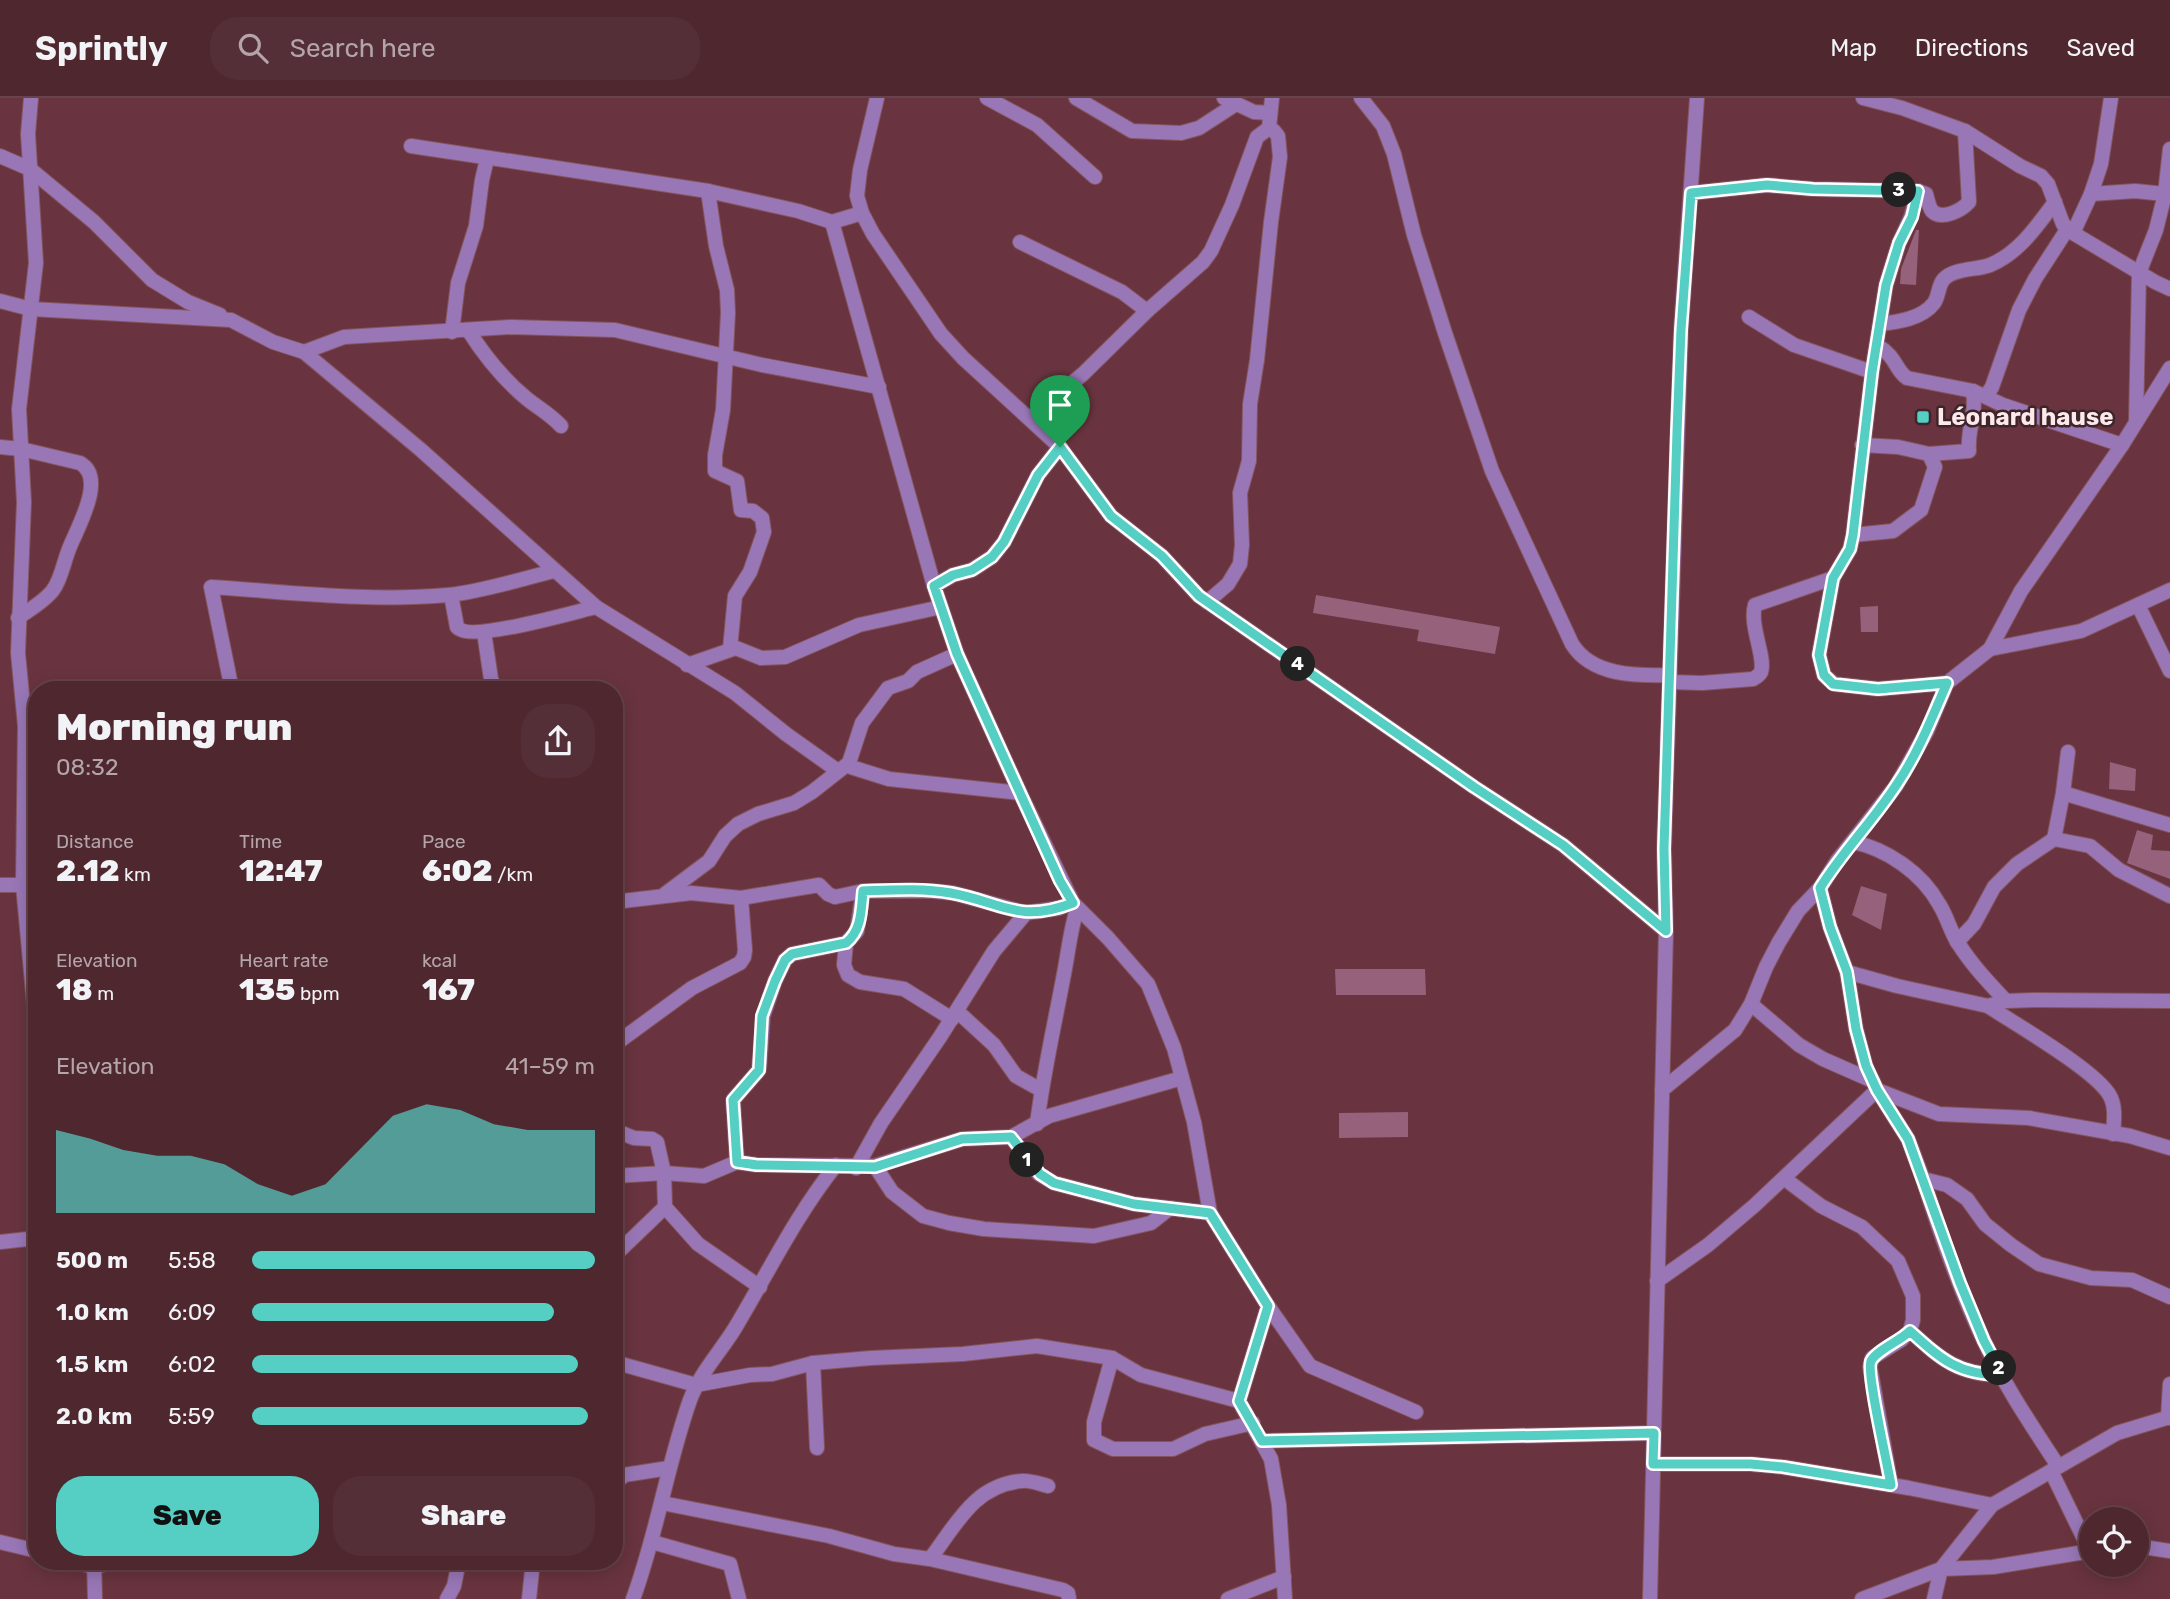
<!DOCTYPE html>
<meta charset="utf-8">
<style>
body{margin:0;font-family:Rubik,sans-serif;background:#552f37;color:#f1f3f6;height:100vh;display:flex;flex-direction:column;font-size:26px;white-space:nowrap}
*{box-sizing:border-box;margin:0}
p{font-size:23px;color:#b3a5aa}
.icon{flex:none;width:38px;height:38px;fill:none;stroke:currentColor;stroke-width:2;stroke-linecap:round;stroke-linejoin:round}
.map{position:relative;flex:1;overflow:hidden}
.side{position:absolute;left:28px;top:583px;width:595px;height:889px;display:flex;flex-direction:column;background:#4f272f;border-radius:28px;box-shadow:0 4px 18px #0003,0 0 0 2px #66444b}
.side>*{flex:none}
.controls{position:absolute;left:2079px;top:1409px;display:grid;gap:14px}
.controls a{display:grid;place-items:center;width:70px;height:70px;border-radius:50%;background:#4f272f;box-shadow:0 4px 18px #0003,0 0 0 2px #66444b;font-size:35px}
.pin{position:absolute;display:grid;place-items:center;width:60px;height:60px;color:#fff;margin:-72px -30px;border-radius:50% 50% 50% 0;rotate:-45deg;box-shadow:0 0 7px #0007}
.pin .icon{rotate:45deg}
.km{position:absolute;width:35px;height:35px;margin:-18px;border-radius:50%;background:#222;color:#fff;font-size:19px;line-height:35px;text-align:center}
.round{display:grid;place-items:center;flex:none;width:74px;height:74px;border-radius:28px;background:#552f37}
.head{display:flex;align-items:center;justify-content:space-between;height:119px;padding:0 28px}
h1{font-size:38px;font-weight:800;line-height:52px}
.figures{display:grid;grid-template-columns:repeat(3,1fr);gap:10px;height:119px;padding:7px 28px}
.figures div{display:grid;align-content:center}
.figures b{font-size:30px;font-weight:800}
.figures small{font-size:19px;font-weight:400}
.figures p{font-size:19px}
.chart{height:196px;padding:14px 28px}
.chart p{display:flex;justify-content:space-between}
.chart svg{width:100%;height:126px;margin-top:7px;fill:#55cec4;opacity:.7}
.action{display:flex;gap:14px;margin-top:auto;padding:14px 28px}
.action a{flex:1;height:80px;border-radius:28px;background:#55cec4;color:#111;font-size:28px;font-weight:800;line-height:80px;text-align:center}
.action a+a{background:#552f37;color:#f1f3f6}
ul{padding:0 28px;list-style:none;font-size:23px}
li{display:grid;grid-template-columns:112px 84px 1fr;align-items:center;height:52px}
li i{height:18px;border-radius:9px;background:#55cec4}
header{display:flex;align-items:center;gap:42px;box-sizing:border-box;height:98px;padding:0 35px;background:#4f272f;border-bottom:2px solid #66444b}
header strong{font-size:33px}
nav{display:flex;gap:38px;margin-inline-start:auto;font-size:24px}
.search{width:490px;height:63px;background:#552f37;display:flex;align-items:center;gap:18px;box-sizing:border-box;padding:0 24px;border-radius:28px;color:#b3a5aa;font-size:26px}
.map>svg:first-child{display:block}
</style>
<header>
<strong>Sprintly</strong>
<div class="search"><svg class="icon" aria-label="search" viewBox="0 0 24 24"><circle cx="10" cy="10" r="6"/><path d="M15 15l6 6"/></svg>Search here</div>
<nav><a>Map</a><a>Directions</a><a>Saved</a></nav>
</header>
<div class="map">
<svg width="2170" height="1501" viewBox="0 0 2170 1501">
<rect width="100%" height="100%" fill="#69343f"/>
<g fill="#95617b">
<polygon points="1916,132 1919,132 1916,187 1900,186 1901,171"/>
<polygon points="1316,497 1500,529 1495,556 1417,543 1419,532 1313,515"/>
<polygon points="1878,508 1878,534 1861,534 1860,509"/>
<polygon points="2110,664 2136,671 2135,693 2109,691"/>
<polygon points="2137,732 2153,737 2151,752 2170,753 2170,781 2127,765"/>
<polygon points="1861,788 1887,796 1881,832 1852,817"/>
<polygon points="1335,871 1425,871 1426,897 1336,897"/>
<polygon points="1408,1014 1408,1039 1339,1040 1339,1015"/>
</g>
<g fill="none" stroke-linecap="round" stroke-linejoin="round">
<g stroke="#84555e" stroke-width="16">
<g id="minor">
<polyline points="31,0 28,36 36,165 19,311 24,404 18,555 25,628 23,787 37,939"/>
<polyline points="877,0 860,72 857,98 862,115 873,136 941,236 963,260 1060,349 1111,418 1162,458 1199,498 1474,689 1563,747 1666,833"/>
<polyline points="987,0 1037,27 1095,79"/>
<polyline points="1076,0 1132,33 1181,35 1199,30 1236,6"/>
<polyline points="1224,0 1254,14 1270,15"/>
<path d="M 1361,0 L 1383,28 L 1394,56 L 1414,137 L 1445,235 L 1492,373 L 1572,546 C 1592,578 1636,578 1670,577"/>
<polyline points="1863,0 1902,10 1965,33 2020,68 2041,78 2048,86 2063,126 2073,135 2155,184 2170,191"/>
<polyline points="411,48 708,93 798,113 832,124 862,115"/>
<polyline points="0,58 30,71 94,124 152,182 188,204 220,217"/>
<polyline points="708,93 716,148 727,192 728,215 723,312 715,357 715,373 737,383 741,412 753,413 762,420 764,434 750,474 735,498 730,551"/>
<polyline points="1918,93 1911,119 1899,145 1886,187 1872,274 1853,437 1850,451 1833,480 1819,557 1824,577 1834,586 1878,591 1947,585"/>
<path d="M 1691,95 L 1767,87 L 1813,91 L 1918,93 L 1926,96 C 1927,100 1929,109 1932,113 C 1942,123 1962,112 1969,104 L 1965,33"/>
<polyline points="2091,96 2135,93 2165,96"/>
<polyline points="832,124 934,488 957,556 1020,695 1073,805 1108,840 1148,886 1174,950 1194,1024 1210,1115 1268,1208 1239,1303 1271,1361 1279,1407 1285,1501"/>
<polyline points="2073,135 2091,96 2101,66 2111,0"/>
<polyline points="1020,144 1122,194 1147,213"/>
<polyline points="0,203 31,211 231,222 273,244 304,254 421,352 596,509 735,595 786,636 838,673"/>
<polyline points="1749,219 1794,247 1872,274"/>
<path d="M 1880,226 C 1897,224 1922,221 1934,205 C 1939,198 1938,187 1944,181 C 1954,170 1978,172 1990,167 C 2019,155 2037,128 2055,104"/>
<path d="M 468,232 C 484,257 503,281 526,300 C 538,310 550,316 561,328"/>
<polyline points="452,234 458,185 476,128 482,82 487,61"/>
<path d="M 1878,248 C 1897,259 1895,272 1907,280 L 1973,293 L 2003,307 L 2122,347"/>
<polyline points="304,254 344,239 511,229 615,232 762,267 879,289"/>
<polyline points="1986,298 1992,289 2019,212 2035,181 2068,130"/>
<polyline points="1030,320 1083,276 1147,213 1203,164 1211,153 1232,107 1257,39 1269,30 1272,0"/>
<polyline points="2136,324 2139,175 2156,132 2165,96 2170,51"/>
<path d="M 0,349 L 21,351 L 80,365 C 107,380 77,430 69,451 C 64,463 61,482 53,492 C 45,503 29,512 18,520"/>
<path d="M 1929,356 L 1969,353 C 1967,330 1977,317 1973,293"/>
<polyline points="1853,437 1893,433 1921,412 1935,369 1929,356 1898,349 1862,347"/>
<polyline points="934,488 953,477 972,472 992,459 1004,444 1038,377 1060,349"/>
<path d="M 451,497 L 457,529 C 469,545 574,514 596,509"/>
<polyline points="1207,504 1228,486 1240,466 1242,447 1240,395 1249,363 1250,306 1257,262 1271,124 1280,59 1278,38 1274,33 1269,30"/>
<polyline points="2138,507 2170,573"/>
<polyline points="484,534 491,581 496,592"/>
<polyline points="1990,551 2081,533 2170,492"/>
<polyline points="687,567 736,550 761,560 785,559 859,527 941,509"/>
<path d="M 1670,584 L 1702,585 L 1753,581 C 1756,579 1759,578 1761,574 C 1766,559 1749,528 1755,507 L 1833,480"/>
<path d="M 232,592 L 211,489 C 290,494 369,504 448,497 C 481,494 521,481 554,473"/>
<polyline points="849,665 851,669 889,681 1020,695"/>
<polyline points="2063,695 2068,654"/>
<polyline points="2054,741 2063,695 2170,727"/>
<path d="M 1853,744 C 1887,751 1922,775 1939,806 C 1947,818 1950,833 1958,845 C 1972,867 1988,884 2006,903"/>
<polyline points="0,787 23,787"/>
<polyline points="1820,790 1830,829 1847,874 1856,931 1866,969 1877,992 1908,1041 1923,1081 1947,1087 1967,1101 1985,1126 2011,1147 2039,1166 2091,1180 2132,1182 2170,1199"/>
<polyline points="863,793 857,833 846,845 844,867 848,877 860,884 904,891 952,921"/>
<polyline points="665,796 709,763 725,738 738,726 758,716 794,705 812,694 849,665 862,625 888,590 908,583 917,574 957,556"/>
<polyline points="614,804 691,795 741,800 819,787 828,796 835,799 863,793 932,793 953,795 1026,815"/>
<polyline points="1957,844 1974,826 1994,789 2017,766 2054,741 2090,748 2119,772 2170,798"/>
<polyline points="1847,874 1897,888 1988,908 2006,903 2035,902 2170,903"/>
<polyline points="1751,906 1799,947 1823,961 1873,983"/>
<path d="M 1988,908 C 2015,926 2097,973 2110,998 C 2116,1009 2114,1023 2113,1036"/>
<polyline points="957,913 994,947 1016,978 1041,992"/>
<polyline points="614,947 692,890 740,865 744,859 745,852 741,800"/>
<polyline points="1662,992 1735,932 1751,906 1766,869 1779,844 1798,813 1820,790 1837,763 1896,688 1927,633 1947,585 1990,551 2021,493 2122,347 2170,270"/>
<path d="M 1037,1026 C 1043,977 1054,929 1063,881 C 1068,857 1070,833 1077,811"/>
<polyline points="614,1032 634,1040 652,1041 657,1044 664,1075 665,1109 698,1146 760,1189"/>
<polyline points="1011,1039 1039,1076 1054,1085 1134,1106 1210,1115"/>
<polyline points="737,1064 733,1002 759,972 763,918 775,883 785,862 792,856 846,845"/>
<polyline points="875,1068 892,1094 923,1118 949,1125 984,1131 1094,1138 1151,1125 1170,1110"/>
<polyline points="856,1070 881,1025 940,939 994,853 1026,815 1059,810 1073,805"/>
<polyline points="614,1078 664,1075 704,1078 737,1064 757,1067 875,1068 962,1041 1011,1039 1049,1018 1182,980"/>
<polyline points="1785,1081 1821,1108 1862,1129 1898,1163 1913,1198 1913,1222 1910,1233 1901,1242 1872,1260 1870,1269 1891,1387"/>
<path d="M 1923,1081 C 1940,1135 1959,1191 1984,1243 C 2004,1287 2032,1328 2058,1368"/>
<polyline points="0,1144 37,1140"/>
<polyline points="614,1158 665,1109"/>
<polyline points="1657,1183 1708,1147 1755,1107 1877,992 1939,1016 2029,1020 2130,1038 2170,1050"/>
<polyline points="1268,1208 1310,1268 1416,1314"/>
<path d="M 1910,1233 C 1941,1261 1958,1277 2002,1277"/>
<polyline points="1112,1260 1094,1324 1094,1342 1113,1351 1173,1351 1205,1336 1253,1325"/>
<polyline points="614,1264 696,1287 750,1277 772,1276 813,1265 871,1260 963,1256 1037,1248 1112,1260 1141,1277 1239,1303"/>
<polyline points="813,1265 817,1350"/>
<polyline points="2168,1320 2170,1286"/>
<polyline points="1262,1343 1654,1335"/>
<polyline points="1653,1366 1751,1366 1783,1369 1909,1390 1992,1407"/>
<polyline points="2051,1373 2090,1453"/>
<polyline points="614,1387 624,1377 669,1370"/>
<polyline points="662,1405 829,1438 894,1456 930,1461 1063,1492 1068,1495 1069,1501"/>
<polyline points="0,1444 37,1453"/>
<polyline points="652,1444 730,1466 739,1501"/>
<polyline points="2137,1448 2170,1453"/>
<path d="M 930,1461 C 956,1427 974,1387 1022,1383 C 1030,1382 1040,1386 1048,1388"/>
<polyline points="72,1463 94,1469 117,1463"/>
<polyline points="94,1463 95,1501"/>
<polyline points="447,1501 454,1488 459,1463"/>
<polyline points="529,1501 533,1463"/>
<path d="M 633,1501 C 657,1436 667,1367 690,1302 C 700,1275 721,1253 735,1230 C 768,1175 796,1117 836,1067"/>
<polyline points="1228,1501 1284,1479"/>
<polyline points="1862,1501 1941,1471 1992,1407 2117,1335 2170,1319"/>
<polyline points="1934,1501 1941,1471 1993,1469 2091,1453"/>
</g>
</g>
<g stroke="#84555e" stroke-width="16">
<polyline id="tertiary" points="1650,1501 1666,833 1664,751 1681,232 1697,0"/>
</g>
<use href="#minor" stroke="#9977b7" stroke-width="14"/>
<use href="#tertiary" stroke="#9977b7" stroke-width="14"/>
</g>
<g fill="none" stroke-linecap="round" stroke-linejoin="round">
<g stroke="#fff" stroke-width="14">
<path id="route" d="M 1767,87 L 1813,91 L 1918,93 L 1912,119 L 1899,145 L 1886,187 L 1872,274 L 1853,437 L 1850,451 L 1833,480 L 1819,557 L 1824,577 L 1833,586 L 1878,591 L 1947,585 C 1932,620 1918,655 1897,686 C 1873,723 1843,753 1820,790 L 1830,829 L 1847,874 L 1856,931 L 1866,968 L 1877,992 L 1908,1041 L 1960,1185 L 1984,1243 L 2002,1277 C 1958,1277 1941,1261 1910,1233 C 1900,1243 1877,1252 1871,1263 C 1866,1274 1888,1368 1891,1387 L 1783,1369 L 1751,1366 L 1653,1366 L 1654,1335 L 1262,1343 L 1239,1303 L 1268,1208 L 1210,1115 L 1134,1106 L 1054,1085 L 1040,1076 L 1011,1039 L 962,1041 L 875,1069 L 757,1067 L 737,1064 L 733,1002 L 759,972 L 762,918 L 775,883 L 785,862 L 792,856 L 846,845 C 862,832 861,812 863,793 C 892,792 922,790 951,795 C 1001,804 1018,826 1073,805 L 1060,783 L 957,556 L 934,488 L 953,477 L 972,472 L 992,459 L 1004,444 L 1038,377 L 1060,349 L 1111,418 L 1162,458 L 1199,498 L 1474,689 L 1563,747 L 1666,833 L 1664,751 L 1677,334 L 1681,232 L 1691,95 Z"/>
</g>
<use href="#route" stroke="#55cec4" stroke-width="9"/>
</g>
<rect fill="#55cec4" stroke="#3d2529" stroke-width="2.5" x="1916" y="312" width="14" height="14" rx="3.5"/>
<g text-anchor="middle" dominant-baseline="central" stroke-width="5" stroke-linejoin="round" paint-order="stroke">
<g font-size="24" font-weight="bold" fill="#fde9ec" stroke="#3d2529" text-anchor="start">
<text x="1937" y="319">Léonard hause</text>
</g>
</g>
</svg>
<div class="controls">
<a><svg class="icon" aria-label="locate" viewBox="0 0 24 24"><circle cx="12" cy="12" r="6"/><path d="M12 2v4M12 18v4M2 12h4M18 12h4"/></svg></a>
</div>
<div class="pin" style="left:1060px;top:349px;background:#1e9e55"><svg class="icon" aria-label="arrive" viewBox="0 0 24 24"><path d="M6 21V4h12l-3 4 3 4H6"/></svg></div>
<b class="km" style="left:1027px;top:1062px">1</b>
<b class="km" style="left:1999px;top:1270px">2</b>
<b class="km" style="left:1899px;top:92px">3</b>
<b class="km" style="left:1298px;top:566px">4</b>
<section class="side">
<div class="head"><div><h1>Morning run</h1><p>08:32</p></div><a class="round"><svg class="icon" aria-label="share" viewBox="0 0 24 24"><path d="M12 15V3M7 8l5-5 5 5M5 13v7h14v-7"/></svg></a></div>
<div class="figures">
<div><p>Distance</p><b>2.12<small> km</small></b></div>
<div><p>Time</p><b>12:47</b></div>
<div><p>Pace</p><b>6:02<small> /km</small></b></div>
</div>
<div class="figures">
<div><p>Elevation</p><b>18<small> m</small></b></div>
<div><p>Heart rate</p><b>135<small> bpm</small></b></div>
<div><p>kcal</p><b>167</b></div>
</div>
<div class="chart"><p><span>Elevation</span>41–59 m</p>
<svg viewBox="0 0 160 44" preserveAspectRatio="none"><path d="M0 44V15L10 18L20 22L30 24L40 24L50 27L60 34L70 38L80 34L90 22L100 10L110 6L120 8L130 13L140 15L150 15L160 15V44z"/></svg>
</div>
<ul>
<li><b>500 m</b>5:58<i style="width:100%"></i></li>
<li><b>1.0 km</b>6:09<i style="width:88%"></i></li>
<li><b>1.5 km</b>6:02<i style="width:95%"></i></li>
<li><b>2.0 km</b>5:59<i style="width:98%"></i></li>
</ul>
<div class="action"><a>Save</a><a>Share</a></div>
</section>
</div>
